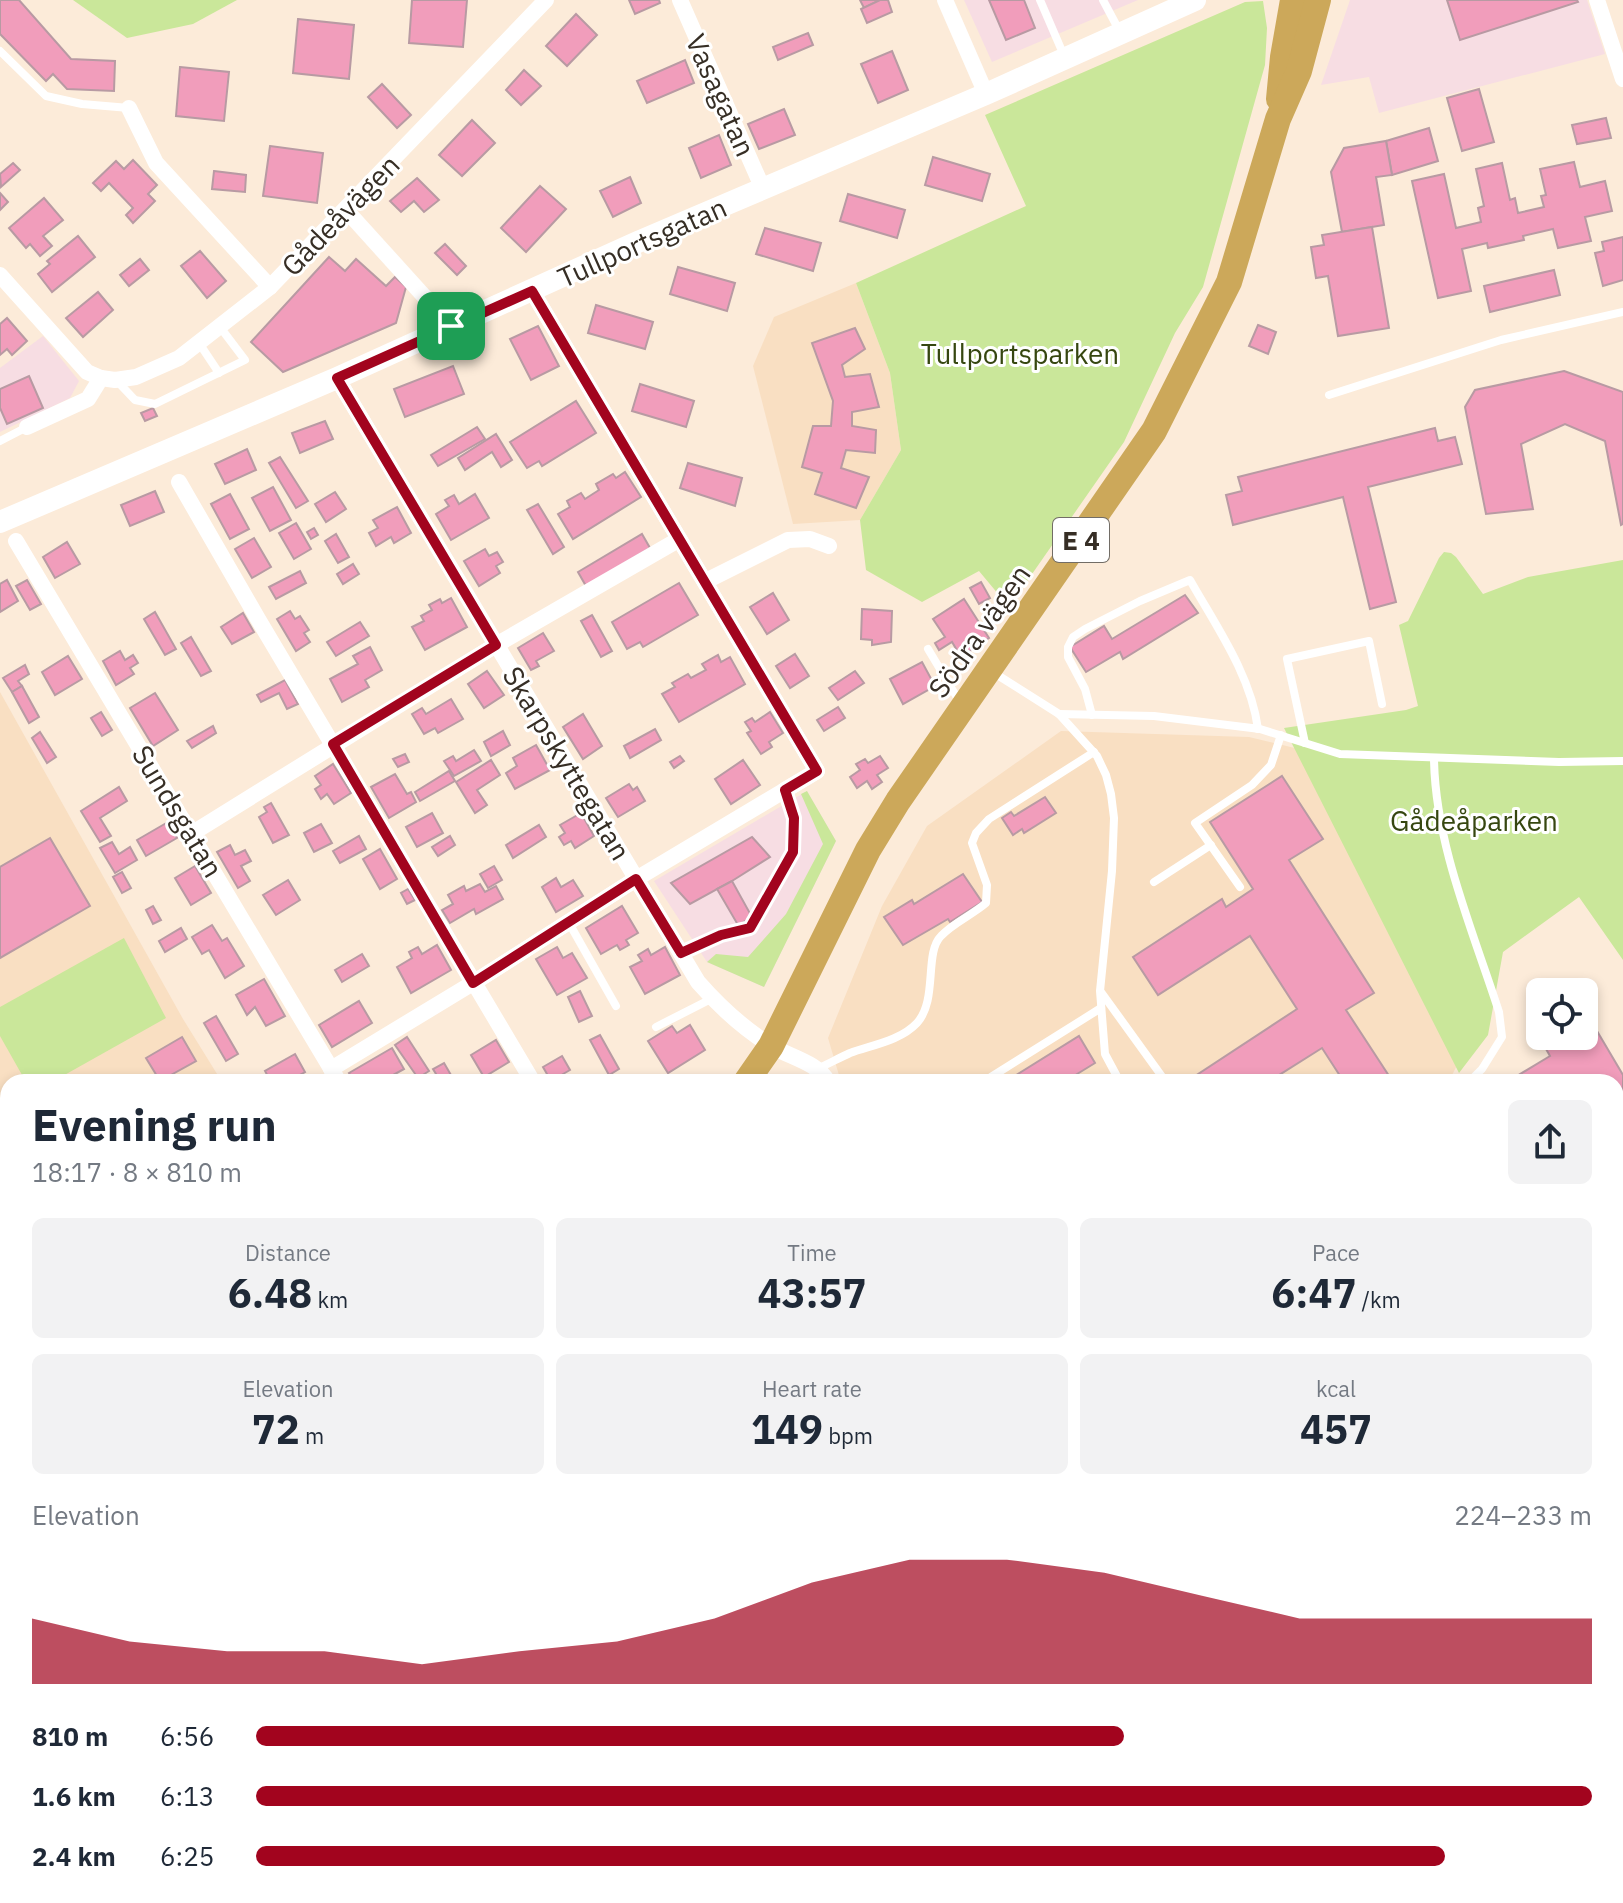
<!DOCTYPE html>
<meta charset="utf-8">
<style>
body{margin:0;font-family:"IBM Plex Sans",sans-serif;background:#f2f2f3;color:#1f2937;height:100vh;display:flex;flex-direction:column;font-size:30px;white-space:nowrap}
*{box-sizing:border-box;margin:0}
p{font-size:26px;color:#747a83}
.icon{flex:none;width:44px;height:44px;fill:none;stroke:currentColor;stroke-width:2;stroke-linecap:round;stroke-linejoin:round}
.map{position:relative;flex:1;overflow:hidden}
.side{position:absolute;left:0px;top:1074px;width:1624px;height:830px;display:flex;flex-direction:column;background:#fff;border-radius:24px 24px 0 0;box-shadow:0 4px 12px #0003}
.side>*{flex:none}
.buttons{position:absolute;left:1526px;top:978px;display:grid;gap:16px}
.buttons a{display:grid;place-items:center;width:72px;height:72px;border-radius:12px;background:#fff;box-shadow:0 4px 12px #0003;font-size:40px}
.pin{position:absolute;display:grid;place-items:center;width:68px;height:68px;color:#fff;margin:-34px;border-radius:16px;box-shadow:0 4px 12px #0006}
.round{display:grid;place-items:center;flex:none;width:84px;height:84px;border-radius:12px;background:#f2f2f3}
.headline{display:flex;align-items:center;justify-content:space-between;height:136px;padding:0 32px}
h1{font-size:44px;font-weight:700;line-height:60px}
.metrics{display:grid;grid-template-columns:repeat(3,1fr);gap:12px;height:136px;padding:8px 32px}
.metrics div{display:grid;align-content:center;border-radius:12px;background:#f2f2f3;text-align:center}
.metrics b{font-size:40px;font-weight:700}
.metrics small{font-size:22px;font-weight:400}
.metrics p{font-size:22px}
.chart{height:224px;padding:16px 32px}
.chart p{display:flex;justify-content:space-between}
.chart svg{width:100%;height:144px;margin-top:8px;fill:#a2041e;opacity:.7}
ul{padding:0 32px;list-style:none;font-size:26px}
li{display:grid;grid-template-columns:128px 96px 1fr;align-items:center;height:60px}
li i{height:20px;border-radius:10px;background:#a2041e}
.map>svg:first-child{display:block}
</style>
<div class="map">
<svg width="1623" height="1903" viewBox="0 0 1623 1903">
<rect width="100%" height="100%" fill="#fcebd9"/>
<g fill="#f7dde3">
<polygon points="964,0 1138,0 992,62"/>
<polygon points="1350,0 1587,0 1605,54 1379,113 1369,77 1321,85"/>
<polygon points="43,336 79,381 70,398 0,432 0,368"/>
<polygon points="807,791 836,841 764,987 707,962 654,881"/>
<polygon points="8,1589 8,1721 0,1727 0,1593"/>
</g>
<g fill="#f9dfc2">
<polygon points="856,283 890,373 901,450 860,520 793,524 753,366 774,317"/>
<polygon points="0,692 183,1019 222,1082 8,1082 8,1349 0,1336"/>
<polygon points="1061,731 1249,737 1414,777 1486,1010 1452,1075 1458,1082 841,1082 828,1038 882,906 927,826"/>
</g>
<g fill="#cae79a">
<polygon points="73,0 237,0 193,24 127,38"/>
<polygon points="1263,1 1267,28 1265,65 1203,287 1175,333 1124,442 1009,607 979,571 922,602 866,570 860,520 901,450 890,373 856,283 1026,206 985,115 1245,2"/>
<polygon points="1444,552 1451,553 1456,557 1483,594 1528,577 1623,560 1623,960 1579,897 1503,952 1488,1035 1459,1073 1284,728 1406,710 1418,706 1399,625 1408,621 1439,558"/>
<polygon points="807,791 836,841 764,987 707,962 716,954 748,957 786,914 823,844 801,794"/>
<polygon points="124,938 166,1018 52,1082 26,1082 0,1036 0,1007"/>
<polygon points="1623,1199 1623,1315 1616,1303 1616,1204"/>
</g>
<g fill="#b3d4f9">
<polygon points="1623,1325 1623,1903 592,1903 583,1896 1616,1896 1616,1331"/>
<polygon points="8,1840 8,1896 316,1896 321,1903 0,1903 0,1844"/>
</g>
<g fill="#f19dbb" stroke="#b89aa3" stroke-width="2">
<polygon points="0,0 19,0 71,59 115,61 114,91 67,89 53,74 46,81 0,34"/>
<polygon points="412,0 467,0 463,47 409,43"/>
<polygon points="629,0 659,0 660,3 635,14"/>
<polygon points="860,0 880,0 864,8"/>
<polygon points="880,0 888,0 892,12 867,23 861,9"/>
<polygon points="989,0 1024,0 1035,28 1006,40"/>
<polygon points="1447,0 1577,0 1578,2 1460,40"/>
<polygon points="576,14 597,35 567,66 546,46"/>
<polygon points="298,19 354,25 349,79 293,73"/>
<polygon points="808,33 813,45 778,60 773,47"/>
<polygon points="892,51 908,90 878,103 861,64"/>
<polygon points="685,60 694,83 647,103 637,81"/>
<polygon points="180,67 229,72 224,121 176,116"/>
<polygon points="524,70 541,86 521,105 506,90"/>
<polygon points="382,84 411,115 397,128 368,97"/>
<polygon points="1479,89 1494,142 1462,151 1447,98"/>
<polygon points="784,109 795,135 759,149 748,124"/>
<polygon points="1606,118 1611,138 1577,144 1572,125"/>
<polygon points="472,120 495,143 462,176 439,155"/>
<polygon points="1429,128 1438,161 1392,175 1386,141"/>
<polygon points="719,135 731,165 701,178 689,148"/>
<polygon points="1386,141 1392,175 1376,177 1384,225 1342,232 1331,172 1344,148"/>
<polygon points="270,146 323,153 317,203 263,196"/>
<polygon points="933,157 990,174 982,201 925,185"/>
<polygon points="133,160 157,185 148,194 155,201 133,223 126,215 133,208 109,183 101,191 93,183 116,161 124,169"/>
<polygon points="1574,162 1580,187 1605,181 1612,211 1585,217 1591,241 1558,248 1553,229 1523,236 1524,240 1488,248 1487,243 1462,249 1471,291 1438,298 1412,181 1444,174 1456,228 1481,222 1478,208 1484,206 1476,169 1502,163 1510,200 1515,198 1518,213 1544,207 1541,196 1546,195 1540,169"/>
<polygon points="13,163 20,170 1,187 0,174"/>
<polygon points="214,171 246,175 245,192 212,189"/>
<polygon points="630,177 641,203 613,217 600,191"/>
<polygon points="417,178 439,200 424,212 414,201 401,212 390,201"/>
<polygon points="540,186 566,209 526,252 501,228"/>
<polygon points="0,193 8,202 0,210"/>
<polygon points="848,194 905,210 897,238 840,221"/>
<polygon points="44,198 63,220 43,236 52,246 40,256 30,244 26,248 9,228"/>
<polygon points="1372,227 1389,328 1338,336 1328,276 1316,278 1311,247 1324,245 1322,235"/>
<polygon points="765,228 821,243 813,271 756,254"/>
<polygon points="78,236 95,257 52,292 38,274 50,264 47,261"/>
<polygon points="1623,237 1623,280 1603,286 1595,253 1604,251 1602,242"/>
<polygon points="445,244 466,266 457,275 435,253"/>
<polygon points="200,251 226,281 207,298 181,266"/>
<polygon points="329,257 345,271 356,259 386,286 395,277 406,287 396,323 283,372 251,342"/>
<polygon points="140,259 149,270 129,286 120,275"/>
<polygon points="678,267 735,283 727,311 670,294"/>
<polygon points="1554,270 1560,295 1490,312 1484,286"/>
<polygon points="98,292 113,310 83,337 66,318"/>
<polygon points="596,305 653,322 645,349 588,333"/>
<polygon points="7,318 27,341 12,355 7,349 0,355 0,324"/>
<polygon points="1258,325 1276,332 1268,354 1249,346"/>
<polygon points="538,326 559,366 531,380 510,339"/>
<polygon points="855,328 865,349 842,365 845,377 870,374 879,407 852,412 852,426 876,430 875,453 846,450 841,468 869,477 856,508 815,494 822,473 802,467 813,426 831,426 833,401 812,343"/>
<polygon points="453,366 464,394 405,417 394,389"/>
<polygon points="1564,371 1623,392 1623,524 1621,525 1605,441 1565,424 1521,444 1533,509 1486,514 1465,407 1475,390"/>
<polygon points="29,376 43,408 7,424 0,408 0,389"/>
<polygon points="640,384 694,401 686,427 632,411"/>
<polygon points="576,401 596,433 542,466 539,461 527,468 510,442"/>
<polygon points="153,408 157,416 145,421 141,413"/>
<polygon points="325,421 333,439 300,453 292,433"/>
<polygon points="477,427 485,439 438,466 431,455"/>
<polygon points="1435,428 1438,441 1455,437 1462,464 1368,487 1396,602 1370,609 1343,497 1233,525 1226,495 1242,491 1238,477"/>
<polygon points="496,434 512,460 501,467 492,452 465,470 458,458"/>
<polygon points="247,449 256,470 225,484 215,464"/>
<polygon points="280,457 308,501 296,508 269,463"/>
<polygon points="688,463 742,478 735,506 680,488"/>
<polygon points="625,472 641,497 573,539 558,514 570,507 567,501 581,493 585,499 599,490 596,484 613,474 616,478"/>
<polygon points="273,487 291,520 270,531 252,498"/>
<polygon points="155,491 164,512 130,526 121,505"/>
<polygon points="335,492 346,509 326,522 315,504"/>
<polygon points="230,494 249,529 230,539 211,504"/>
<polygon points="475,494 489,518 451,540 436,514 449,506 445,500 454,495 459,504"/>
<polygon points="538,504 564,547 553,554 527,510"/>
<polygon points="397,507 411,533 394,543 391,537 376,546 369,533 378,528 373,520"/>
<polygon points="296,523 311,549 294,559 279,533"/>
<polygon points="314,528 318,535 311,539 307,532"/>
<polygon points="336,534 349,557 338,563 325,541"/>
<polygon points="642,534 650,548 586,586 578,572"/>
<polygon points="254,538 271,567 252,578 235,549"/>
<polygon points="67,542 80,564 55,578 43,557"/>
<polygon points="485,549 489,556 497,552 503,562 496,566 500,573 479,586 464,561"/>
<polygon points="353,564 359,574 343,584 337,574"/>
<polygon points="300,571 306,583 276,599 269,587"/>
<polygon points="7,580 18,601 0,612 0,584"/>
<polygon points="27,580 41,604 30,610 16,586"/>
<polygon points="981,582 990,598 979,604 970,588"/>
<polygon points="679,583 698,615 643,647 640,642 627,649 612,622"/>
<polygon points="773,593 789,620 767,634 750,607"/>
<polygon points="1185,595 1198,613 1123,659 1120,652 1086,672 1070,647 1104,626 1112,639"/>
<polygon points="451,598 467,627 425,650 412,627 424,621 421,616 432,610 429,605 440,599 442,603"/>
<polygon points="964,599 989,638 961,657 952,642 939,650 935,643 945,637 933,619"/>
<polygon points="862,609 892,611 891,642 872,645 872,640 861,639"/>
<polygon points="290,611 295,619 300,616 309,630 304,633 310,642 296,651 277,619"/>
<polygon points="155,612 176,649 165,655 144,619"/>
<polygon points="243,613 254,632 232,644 221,627"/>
<polygon points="592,615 612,651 601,657 581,621"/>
<polygon points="360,622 369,636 336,656 327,642"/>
<polygon points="543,633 554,651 536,661 539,666 531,670 518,648"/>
<polygon points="191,637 211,671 201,676 181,643"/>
<polygon points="370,647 382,670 365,680 369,687 342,702 330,679 358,664 353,656"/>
<polygon points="120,651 125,660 133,655 138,663 130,668 134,674 116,685 103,661"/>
<polygon points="795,654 809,676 790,688 776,666"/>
<polygon points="718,655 721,662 730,657 745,684 679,722 662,694 675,687 672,683 688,674 691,678 706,670 702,664"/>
<polygon points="68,656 82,679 55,695 42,672"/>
<polygon points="922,662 935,686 903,704 890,679"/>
<polygon points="25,665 29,674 18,681 22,686 12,692 3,678"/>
<polygon points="487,671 504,695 484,708 468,684"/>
<polygon points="855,671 864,683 838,700 829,688"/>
<polygon points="285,680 298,704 287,709 279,693 261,702 257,695"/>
<polygon points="22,686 39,717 29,723 12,692"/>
<polygon points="155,693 178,730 153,746 130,708"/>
<polygon points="451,699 463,719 438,733 435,728 424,734 412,714 422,708 426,714"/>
<polygon points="838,707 845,718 824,731 817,720"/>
<polygon points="101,712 112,730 102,736 91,718"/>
<polygon points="770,712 783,733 769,742 772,747 761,754 747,733 751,731 745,722 752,718 755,722"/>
<polygon points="583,714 602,746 583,759 563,727"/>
<polygon points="213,726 216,733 192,748 187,741"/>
<polygon points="655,729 661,740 630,758 624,746"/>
<polygon points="503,731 510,745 491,756 484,742"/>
<polygon points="40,732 56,757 47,763 32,738"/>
<polygon points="536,745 550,770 515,789 506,773 517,766 513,758"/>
<polygon points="474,750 481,761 454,776 444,761 453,756 456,761"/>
<polygon points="405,754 409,762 398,767 393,759"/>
<polygon points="680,756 684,761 674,768 670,762"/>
<polygon points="880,756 888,768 877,775 882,782 872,789 867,781 857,788 850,777 860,770 856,764 865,759 868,763"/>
<polygon points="491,760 500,775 477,790 487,805 475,813 456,782"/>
<polygon points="743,760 760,785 731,804 715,779"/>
<polygon points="333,764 351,793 334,804 327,794 321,799 315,789 321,785 315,776"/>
<polygon points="449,771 455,781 420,801 415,792"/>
<polygon points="395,774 407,794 411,792 416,802 389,818 371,787"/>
<polygon points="1282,776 1323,839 1289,860 1374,993 1346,1010 1393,1082 1344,1082 1322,1048 1268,1082 1186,1082 1297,1009 1250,936 1158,995 1133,957 1222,899 1226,907 1253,889 1210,822"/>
<polygon points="629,784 633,790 637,787 645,801 618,817 606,798"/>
<polygon points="119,787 127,801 100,818 111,836 100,842 81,811"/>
<polygon points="1045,797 1056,813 1024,833 1022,829 1013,835 1002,818 1011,812 1014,816"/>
<polygon points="271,803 289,835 273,843 259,817 267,812 264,807"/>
<polygon points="432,813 443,833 417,847 406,827"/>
<polygon points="581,813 594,836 575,848 571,841 564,845 559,837 565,833 560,825"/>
<polygon points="168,822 177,838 146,856 137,840"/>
<polygon points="321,824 332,843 314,852 304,833"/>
<polygon points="539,825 546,837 513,858 506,845"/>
<polygon points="359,836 366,849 340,863 333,851"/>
<polygon points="450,836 455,845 438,856 432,847"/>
<polygon points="752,837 770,857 732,881 690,904 671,883"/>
<polygon points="50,838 90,906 0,958 0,867"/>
<polygon points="112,842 119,854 130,847 137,860 115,873 100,848"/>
<polygon points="230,845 235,855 245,850 251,861 241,866 250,881 238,888 217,852"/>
<polygon points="380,849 397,879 380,889 363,859"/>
<polygon points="195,866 211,893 191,905 175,878"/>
<polygon points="494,866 502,880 488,888 480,874"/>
<polygon points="122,872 131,888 122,893 113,877"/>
<polygon points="963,874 982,902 950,922 948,919 903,945 884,917 912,900 914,904"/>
<polygon points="556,878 561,887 573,880 583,896 556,912 542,887"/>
<polygon points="288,880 300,900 276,915 263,895"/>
<polygon points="732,881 752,917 738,925 717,889"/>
<polygon points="480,884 485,892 496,886 503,899 476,914 474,909 450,923 442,910 453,904 448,895 464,886 466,891"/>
<polygon points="408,889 415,900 407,904 401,893"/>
<polygon points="153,906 161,920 153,924 146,910"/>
<polygon points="622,906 638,933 626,940 629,945 620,950 617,945 601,954 586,928"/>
<polygon points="212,925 222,941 227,938 244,966 225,978 209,950 202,954 192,937"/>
<polygon points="181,928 187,939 165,952 159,941"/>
<polygon points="437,945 451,970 411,993 397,967 412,958 409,952 418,947 422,954"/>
<polygon points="557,947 563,958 572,953 587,978 557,995 536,959"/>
<polygon points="665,947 680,975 645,994 630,967 642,961 638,955 648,949 651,955"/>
<polygon points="362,954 369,966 342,982 335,970"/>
<polygon points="264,979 285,1016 266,1026 255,1007 247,1015 236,995"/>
<polygon points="580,991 592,1016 579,1022 568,997"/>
<polygon points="359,1001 372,1023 332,1047 319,1025"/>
<polygon points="1584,1009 1623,1075 1623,1154 1616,1158 1616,1082 1507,1082 1550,1056 1537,1033 1540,1032 1540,1036 1584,1036"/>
<polygon points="216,1016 238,1054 226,1061 204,1023"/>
<polygon points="690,1025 705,1050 668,1073 648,1041 672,1026 677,1033"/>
<polygon points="600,1035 619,1069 609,1075 590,1040"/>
<polygon points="1079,1036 1095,1063 1064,1082 1005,1082"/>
<polygon points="182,1037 196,1061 160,1081 146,1058"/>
<polygon points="407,1037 429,1071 418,1078 395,1045"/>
<polygon points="496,1040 509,1062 484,1077 471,1055"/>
<polygon points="392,1048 404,1069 384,1080 386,1082 355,1082 349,1073"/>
<polygon points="295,1054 305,1072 287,1082 271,1082 265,1071"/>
<polygon points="562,1056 570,1070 551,1081 543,1067"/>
<polygon points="444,1063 455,1082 441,1082 433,1069"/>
<polygon points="0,1425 8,1439 8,1476 0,1481"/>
<polygon points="8,1651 8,1688 5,1689 8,1699 0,1704 0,1655"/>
<polygon points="351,1896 388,1896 392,1903 346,1903 344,1900"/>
</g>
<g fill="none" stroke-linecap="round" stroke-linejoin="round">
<g stroke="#fff" stroke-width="8">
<polyline points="1040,0 1065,58"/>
<polyline points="1103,0 1120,32"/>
<polyline points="0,51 46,96 82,104 129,108"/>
<polyline points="199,343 219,373"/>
<polyline points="116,380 135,400 155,404 245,360 220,327"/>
<polyline points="1329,395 1501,340 1623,312"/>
<polyline points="0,441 27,427"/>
<polyline points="928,649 961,704"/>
<polyline points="991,671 1059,714 1097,756 1106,775 1111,794 1114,818 1112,871 1100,991 1105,1054 1120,1082"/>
<polyline points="1059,714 1154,716 1260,729 1340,754 1559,762 1623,761"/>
<path d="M 1092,715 L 1085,689 L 1068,657 L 1068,647 L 1073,637 L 1085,629 L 1140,601 L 1190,580 C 1216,626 1251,675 1258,729"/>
<polyline points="1305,743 1287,659 1369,641 1382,704"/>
<path d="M 1434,758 C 1435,844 1473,931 1499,1012 L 1502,1037 L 1482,1069 L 1469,1082"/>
<polyline points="1154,882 1211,845"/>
<polyline points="1240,887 1195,823 1252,785 1271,765 1281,735"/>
<polyline points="569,923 616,1006"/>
<path d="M 682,953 L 721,935 L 750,928 C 761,911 788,871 793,852 C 798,832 791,809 785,790"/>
<polyline points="1101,992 1166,1082"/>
<polyline points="656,1027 713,998"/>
<path d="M 817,1069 C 828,1064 839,1058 850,1053 C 872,1045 900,1041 917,1023 C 938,1000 924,953 941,936 C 953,923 972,915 986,903 L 987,885 L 972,843 L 976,833 L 989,819 L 1094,752"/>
<polyline points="994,1082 991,1077 1101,1008"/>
<polyline points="0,1607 6,1618"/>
</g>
<g stroke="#fff" stroke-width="16">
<polyline points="680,0 763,189"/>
<polyline points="945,0 986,94"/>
<polyline points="1597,0 1623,79"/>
<polyline points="129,108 156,163 270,287"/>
<polyline points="346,210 451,326"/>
<polyline points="0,275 87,372 101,378 115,380 136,377 179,358 270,287 546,0"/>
<path d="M 337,378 L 698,982 C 719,1006 743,1028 770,1045 C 788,1057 818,1062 828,1082"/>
<polyline points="27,427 88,399 101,378"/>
<polyline points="179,482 258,619 533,1082"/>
<polyline points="16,541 339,1082"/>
<polyline points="706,581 788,540 810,539 829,546"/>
<polyline points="191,834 496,645 678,540"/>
<polyline points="331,1069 473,983 636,879 817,771 532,291"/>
<polyline points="0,1369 8,1383"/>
</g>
<polyline stroke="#fff" stroke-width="22" points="0,522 337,378 640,241 986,94 1195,0"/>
<g stroke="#cca85a" stroke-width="26">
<polyline points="1279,99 1283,57 1293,0"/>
<polyline points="746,1082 771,1046 868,850 898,801 1154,431 1229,282 1278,119 1299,71 1318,0"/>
<polyline points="0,1551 8,1546"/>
</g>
</g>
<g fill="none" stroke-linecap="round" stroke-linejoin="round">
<g stroke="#fff" stroke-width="16">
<polygon id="route" points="532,291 817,771 785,790 794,818 793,852 750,928 721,935 681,953 636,879 473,983 333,744 496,645 337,378"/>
</g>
<use href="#route" stroke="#a2041e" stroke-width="10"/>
</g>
<g text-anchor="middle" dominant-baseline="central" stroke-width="6" stroke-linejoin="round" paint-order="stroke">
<rect fill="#fff" stroke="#726d66" stroke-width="2" x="1053" y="518" width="56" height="44" rx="6"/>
<g font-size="26" font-weight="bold" fill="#362e25">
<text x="1081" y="540">E 4</text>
</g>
<g font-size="28" fill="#362e25" stroke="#fff">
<text transform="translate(721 95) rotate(66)">Vasagatan</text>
<text transform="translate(340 215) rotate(-46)">Gådeåvägen</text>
<text transform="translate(642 242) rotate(-24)">Tullportsgatan</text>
<text transform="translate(979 631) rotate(-55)">Södra vägen</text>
<text transform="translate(567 763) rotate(59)">Skarpskyttegatan</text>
<text transform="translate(178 811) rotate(59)">Sundsgatan</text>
</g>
<g font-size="28" fill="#364710" stroke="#fff">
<text x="1020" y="353">Tullportsparken</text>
<text x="1474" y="820">Gådeåparken</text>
</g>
</g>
</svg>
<div class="buttons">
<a><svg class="icon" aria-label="locate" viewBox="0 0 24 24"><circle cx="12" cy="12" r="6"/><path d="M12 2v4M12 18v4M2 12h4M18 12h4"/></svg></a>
</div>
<div class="pin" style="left:451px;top:326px;background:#1e9e55"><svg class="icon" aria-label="arrive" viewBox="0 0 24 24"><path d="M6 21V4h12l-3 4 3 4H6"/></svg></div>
<section class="side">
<div class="headline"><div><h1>Evening run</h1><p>18:17 · 8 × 810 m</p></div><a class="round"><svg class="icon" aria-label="share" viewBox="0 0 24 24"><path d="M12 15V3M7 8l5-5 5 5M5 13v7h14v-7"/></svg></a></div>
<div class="metrics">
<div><p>Distance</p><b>6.48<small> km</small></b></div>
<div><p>Time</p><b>43:57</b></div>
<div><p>Pace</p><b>6:47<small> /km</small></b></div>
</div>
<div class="metrics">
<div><p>Elevation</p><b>72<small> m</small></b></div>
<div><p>Heart rate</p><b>149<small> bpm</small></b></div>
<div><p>kcal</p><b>457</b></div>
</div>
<div class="chart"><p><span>Elevation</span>224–233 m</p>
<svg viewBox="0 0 160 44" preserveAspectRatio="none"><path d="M0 44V24L10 31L20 34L30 34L40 38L50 34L60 31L70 24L80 13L90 6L100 6L110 10L120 17L130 24L140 24L150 24L160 24V44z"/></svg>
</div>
<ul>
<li><b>810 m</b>6:56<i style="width:65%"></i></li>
<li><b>1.6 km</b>6:13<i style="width:100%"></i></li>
<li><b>2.4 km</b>6:25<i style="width:89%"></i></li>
</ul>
</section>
</div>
